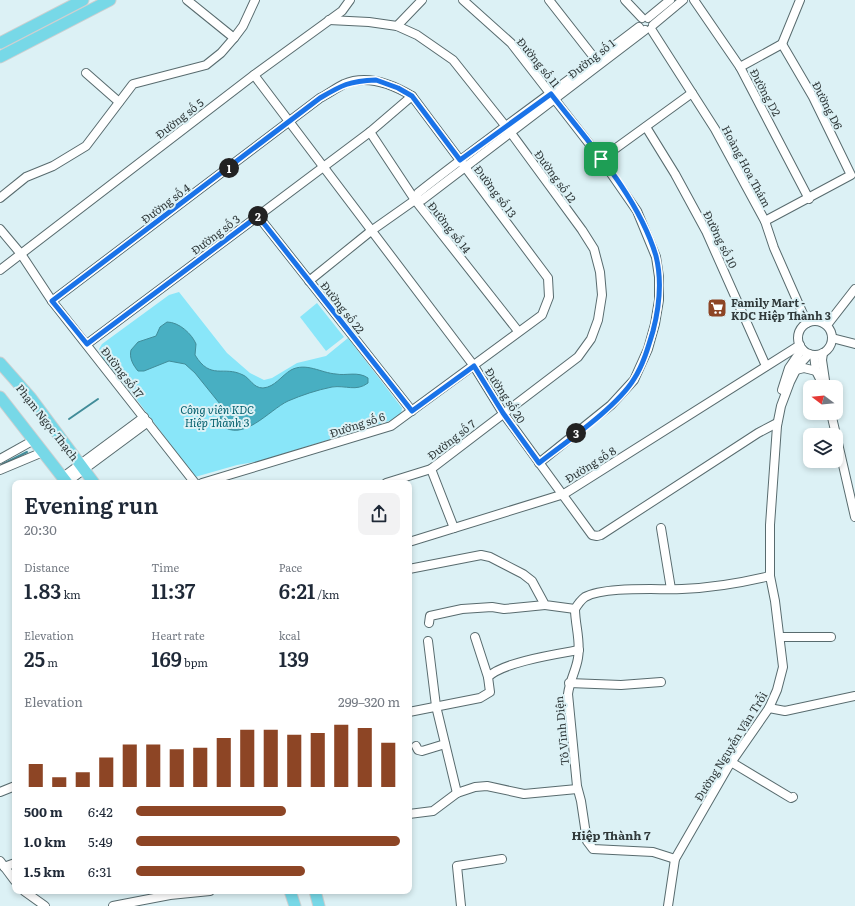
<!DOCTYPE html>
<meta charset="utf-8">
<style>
body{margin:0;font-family:Literata,serif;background:#f2f2f3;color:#1f2937;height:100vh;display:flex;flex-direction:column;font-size:15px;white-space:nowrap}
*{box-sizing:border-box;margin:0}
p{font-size:13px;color:#747a83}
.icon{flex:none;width:22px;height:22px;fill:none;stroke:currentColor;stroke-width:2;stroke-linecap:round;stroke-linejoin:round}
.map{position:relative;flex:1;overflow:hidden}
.side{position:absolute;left:12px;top:480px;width:400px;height:414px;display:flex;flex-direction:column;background:#fff;border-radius:8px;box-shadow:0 2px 6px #0003}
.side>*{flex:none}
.needle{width:26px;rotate:286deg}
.buttons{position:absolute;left:803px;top:380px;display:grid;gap:8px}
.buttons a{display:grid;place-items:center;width:40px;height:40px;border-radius:8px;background:#fff;box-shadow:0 2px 6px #0003;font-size:20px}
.pin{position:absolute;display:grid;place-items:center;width:34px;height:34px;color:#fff;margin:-17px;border-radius:8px;box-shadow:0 2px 6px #0006}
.km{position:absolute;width:20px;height:20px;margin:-10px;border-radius:50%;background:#222;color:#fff;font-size:11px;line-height:20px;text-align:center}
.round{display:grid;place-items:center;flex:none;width:42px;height:42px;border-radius:8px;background:#f2f2f3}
.overview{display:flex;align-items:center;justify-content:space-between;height:68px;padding:0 12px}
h1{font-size:22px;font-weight:600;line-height:30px}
.stats{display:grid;grid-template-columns:repeat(3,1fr);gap:6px;height:68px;padding:4px 12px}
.stats div{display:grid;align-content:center}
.stats b{font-size:20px;font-weight:600}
.stats small{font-size:11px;font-weight:400}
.stats p{font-size:11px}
.chart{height:112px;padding:8px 12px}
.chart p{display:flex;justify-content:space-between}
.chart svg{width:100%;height:72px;margin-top:4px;stroke:#8d4525;stroke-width:6}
ul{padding:0 12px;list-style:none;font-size:13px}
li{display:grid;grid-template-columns:64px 48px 1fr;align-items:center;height:30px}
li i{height:10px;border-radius:5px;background:#8d4525}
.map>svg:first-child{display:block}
</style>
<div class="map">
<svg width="855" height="906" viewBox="0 0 855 906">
<rect width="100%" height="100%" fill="#dcf1f5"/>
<g fill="#89e6f9">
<polygon points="179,292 227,353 250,373 264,380 272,378 297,363 326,356 348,338 402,408 401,414 392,420 260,461 237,465 195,477 134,396 102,358 99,349 102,344 169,295"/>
<polygon points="317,303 344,337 326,351 300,317"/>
</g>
<path fill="#48afc2" stroke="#418c99" d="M 167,322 C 179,322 192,334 196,344 L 195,355 C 211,381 223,365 243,375 C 250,378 253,388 263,388 C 275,387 281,376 291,370 C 306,362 321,373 336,374 C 346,376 358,371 368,378 L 368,383 C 356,392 346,385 332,387 C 317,390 302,395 288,401 C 269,410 243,443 221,425 L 220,404 L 195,373 L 185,364 L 169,361 L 144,371 L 138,371 C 133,365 129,358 131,350 L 138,342 L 156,336 L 160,327 Z"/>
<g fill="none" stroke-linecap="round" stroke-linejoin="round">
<g stroke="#418c99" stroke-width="2">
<polyline points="69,419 98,399"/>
<polyline points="3,464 27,452"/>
</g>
<g stroke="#586b6e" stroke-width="10">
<g id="minor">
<polyline points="187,0 234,38"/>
<polyline points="463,0 511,43 601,159 637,211 656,257 659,277 659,300 655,324 648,349 634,380 611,405 539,463"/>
<polyline points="549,0 596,60"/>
<polyline points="625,0 642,18"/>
<polyline points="694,0 740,67 809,199"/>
<polyline points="648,18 670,0"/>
<polyline points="329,20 369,22 397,26 417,35 453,60 511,133 582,230 594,249 600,272 602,295 598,320 591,339 578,357 431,469 386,483"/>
<polyline points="653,25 683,0"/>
<polyline points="397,26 422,0"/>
<polyline points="651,29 715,129 765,221 774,248 807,323"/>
<polyline points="740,67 782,44 800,0"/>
<polyline points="86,73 119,102"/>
<polyline points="254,75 474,366 503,413 592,535 597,536 601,535 758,433 777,423"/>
<polyline points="646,127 675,174 706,231 766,366"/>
<polyline points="370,132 415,200 518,331"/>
<polyline points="601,159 692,93"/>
<polyline points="0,198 26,177 53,166 86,146 133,84 206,65 221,53 234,38 243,26 255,0"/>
<polyline points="415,200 422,200 645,30"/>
<polyline points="258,216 412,411"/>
<polyline points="765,221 851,175 813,97 782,44"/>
<polyline points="0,229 21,254 52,301 195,483"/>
<polyline points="0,270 254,75 342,11 350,0"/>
<path d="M 309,281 L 371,231 L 415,200 L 418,193 C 490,136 566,83 639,27"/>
<path d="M 52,301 L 320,98 C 328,94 336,88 344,84 C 367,74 392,84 412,96 L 548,278 L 549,297 L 542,315 L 391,426 L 202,483"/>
<circle cx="815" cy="338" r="17"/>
<polyline points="827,325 855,289"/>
<polyline points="832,338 855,344"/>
<polyline points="87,344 370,132 412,96"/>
<polyline points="823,353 822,360 826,387"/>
<polyline points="814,355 816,371 824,387"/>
<polyline points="796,370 804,368 816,371"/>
<polyline points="782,390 789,368 802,349"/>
<polyline points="831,413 855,517"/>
<polyline points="0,459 34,440"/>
<polyline points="431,469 454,528"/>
<polyline points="0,470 43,452"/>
<polyline points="63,477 144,417"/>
<polyline points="67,482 148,422"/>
<polyline points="661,528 671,589"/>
<polyline points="409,542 564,494 800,345"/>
<polyline points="409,569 481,555 490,557 523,574 532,581 545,605 575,609"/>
<polyline points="429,623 430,616 462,609 492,607 504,609 545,605"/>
<polyline points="475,637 488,677"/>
<polyline points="780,637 831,637"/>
<polyline points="428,641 436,706 457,793"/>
<polyline points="569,683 621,685 661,682"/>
<polyline points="769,708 785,711 855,696"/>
<path d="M 409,712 L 480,698 L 490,692 L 488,677 C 503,662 557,654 579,650"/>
<polyline points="416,746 418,750 422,751 445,744"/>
<polyline points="731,762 791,798 793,797"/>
<polyline points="0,792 15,786"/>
<polyline points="409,814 433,811 457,793 475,787 487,786 524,794 577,789"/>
<path d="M 675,859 L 653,852 L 593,849 L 587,841 L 581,801 L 577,786 L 568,694 C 570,679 576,671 578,658 C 581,641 575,625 575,609 C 578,604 581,600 585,597 C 605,586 658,590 682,589 C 711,588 741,583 770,576"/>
<polyline points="0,861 15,881"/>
<polyline points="4,867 15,863"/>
<polyline points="24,891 45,906"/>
<polyline points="113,906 170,895 210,891"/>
<polyline points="461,906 457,866 502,859"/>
<polyline points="668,906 675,859 728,767 769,708 777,690 783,667 775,601 770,576 770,525 777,426 781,406 790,382 798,366 809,354"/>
</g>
</g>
<g stroke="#cdcfd0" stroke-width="13">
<g id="major">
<polyline points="0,43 83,0"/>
<polyline points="0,57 110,0"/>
<polyline points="0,363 31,398 94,483"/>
<polyline points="0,397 67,483"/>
<polyline points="290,891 295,906"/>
<polyline points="315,891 319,906"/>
</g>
</g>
<use href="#minor" stroke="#fff" stroke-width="8"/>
<use href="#major" stroke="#77d8e7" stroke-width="11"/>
</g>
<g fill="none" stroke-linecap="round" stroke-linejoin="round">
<g stroke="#fff" stroke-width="8">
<path id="route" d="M 376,80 L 398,88 L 412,96 L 460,160 L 551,94 C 589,143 638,196 656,256 C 662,280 659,308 653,331 C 648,348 643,365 634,379 C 617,407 566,442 539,463 L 503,413 L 474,366 L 412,411 L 258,216 L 87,344 L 52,301 L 320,98 C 342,85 349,81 376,80 Z"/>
</g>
<use href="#route" stroke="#1a73e8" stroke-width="5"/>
</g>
<defs>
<g id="supermarket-square" transform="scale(1)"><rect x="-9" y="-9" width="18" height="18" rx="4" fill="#8d4525" stroke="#dcf1f5"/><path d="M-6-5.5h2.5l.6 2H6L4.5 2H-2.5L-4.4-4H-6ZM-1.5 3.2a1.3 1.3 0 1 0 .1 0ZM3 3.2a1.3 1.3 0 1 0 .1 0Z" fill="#fff"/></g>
</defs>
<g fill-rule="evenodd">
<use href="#supermarket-square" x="717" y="308"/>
</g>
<g text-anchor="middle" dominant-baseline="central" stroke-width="4" stroke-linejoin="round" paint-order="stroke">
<g font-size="11" fill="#30393a" stroke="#dcf1f5">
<text transform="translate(591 58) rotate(-38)">Đường số 1</text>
<text transform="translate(539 62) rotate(51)">Đường số 11</text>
<text transform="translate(766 92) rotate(62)">Đường D2</text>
<text transform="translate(828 105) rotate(63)">Đường D6</text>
<text transform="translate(179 118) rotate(-38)">Đường số 5</text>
<text transform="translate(747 166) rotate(62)">Hoàng Hoa Thám</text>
<text transform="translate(556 176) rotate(54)">Đường số 12</text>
<text transform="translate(496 191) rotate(53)">Đường số 13</text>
<text transform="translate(165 203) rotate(-37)">Đường số 4</text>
<text transform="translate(450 227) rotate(52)">Đường số 14</text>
<text transform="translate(215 234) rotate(-37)">Đường số 3</text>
<text transform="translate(721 239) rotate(64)">Đường số 10</text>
<text transform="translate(343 307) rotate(52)">Đường số 22</text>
<text transform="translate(123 372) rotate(52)">Đường số 17</text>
<text transform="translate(506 395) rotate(57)">Đường số 20</text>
<text transform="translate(48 422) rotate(52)">Phạm Ngọc Thạch</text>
<text transform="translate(357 424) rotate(-18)">Đường số 6</text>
<text transform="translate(451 439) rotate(-38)">Đường số 7</text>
<text transform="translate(590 464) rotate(-32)">Đường số 8</text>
<text transform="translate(561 731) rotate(-95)">Tô Vĩnh Diện</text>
<text transform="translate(730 746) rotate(-58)">Đường Nguyễn Văn Trỗi</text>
</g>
<g font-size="11" font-weight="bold" fill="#30393a" stroke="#dcf1f5" text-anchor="start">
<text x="731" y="302">Family Mart -<tspan x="731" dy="13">KDC Hiệp Thành 3</tspan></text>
</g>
<g font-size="11" font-style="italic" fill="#005d6b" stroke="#dcf1f5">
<text x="217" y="409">Công viên KDC<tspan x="217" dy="13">Hiệp Thành 3</tspan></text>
</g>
<g font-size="12" font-weight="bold" fill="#30393a" stroke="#dcf1f5">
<text x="611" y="835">Hiệp Thành 7</text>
</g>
</g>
</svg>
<div class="buttons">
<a><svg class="needle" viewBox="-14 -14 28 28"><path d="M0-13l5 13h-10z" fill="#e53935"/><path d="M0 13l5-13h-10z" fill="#747a83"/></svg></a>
<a><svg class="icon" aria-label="layers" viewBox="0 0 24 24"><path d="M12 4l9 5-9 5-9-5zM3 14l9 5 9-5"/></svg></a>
</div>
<div class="pin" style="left:601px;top:159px;background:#1e9e55"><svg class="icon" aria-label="arrive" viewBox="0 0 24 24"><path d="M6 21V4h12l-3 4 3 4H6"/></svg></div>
<b class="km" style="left:229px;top:168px">1</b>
<b class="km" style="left:258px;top:216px">2</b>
<b class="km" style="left:576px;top:433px">3</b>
<section class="side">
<div class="overview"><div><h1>Evening run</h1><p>20:30</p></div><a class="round"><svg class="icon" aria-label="share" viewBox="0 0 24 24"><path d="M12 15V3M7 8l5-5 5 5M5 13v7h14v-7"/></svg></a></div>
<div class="stats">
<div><p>Distance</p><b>1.83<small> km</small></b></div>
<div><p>Time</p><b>11:37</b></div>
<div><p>Pace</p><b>6:21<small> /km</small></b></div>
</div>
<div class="stats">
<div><p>Elevation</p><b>25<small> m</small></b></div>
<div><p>Heart rate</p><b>169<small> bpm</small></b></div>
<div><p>kcal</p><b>139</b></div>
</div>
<div class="chart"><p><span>Elevation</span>299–320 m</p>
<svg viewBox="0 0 160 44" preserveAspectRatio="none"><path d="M5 44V30M15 44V38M25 44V35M35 44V26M45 44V18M55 44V18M65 44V21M75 44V20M85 44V14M95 44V9M105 44V9M115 44V12M125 44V11M135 44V6M145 44V8M155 44V17"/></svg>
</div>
<ul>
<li><b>500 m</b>6:42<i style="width:57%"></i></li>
<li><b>1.0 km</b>5:49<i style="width:100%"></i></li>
<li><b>1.5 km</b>6:31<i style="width:64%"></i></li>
</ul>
</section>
</div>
